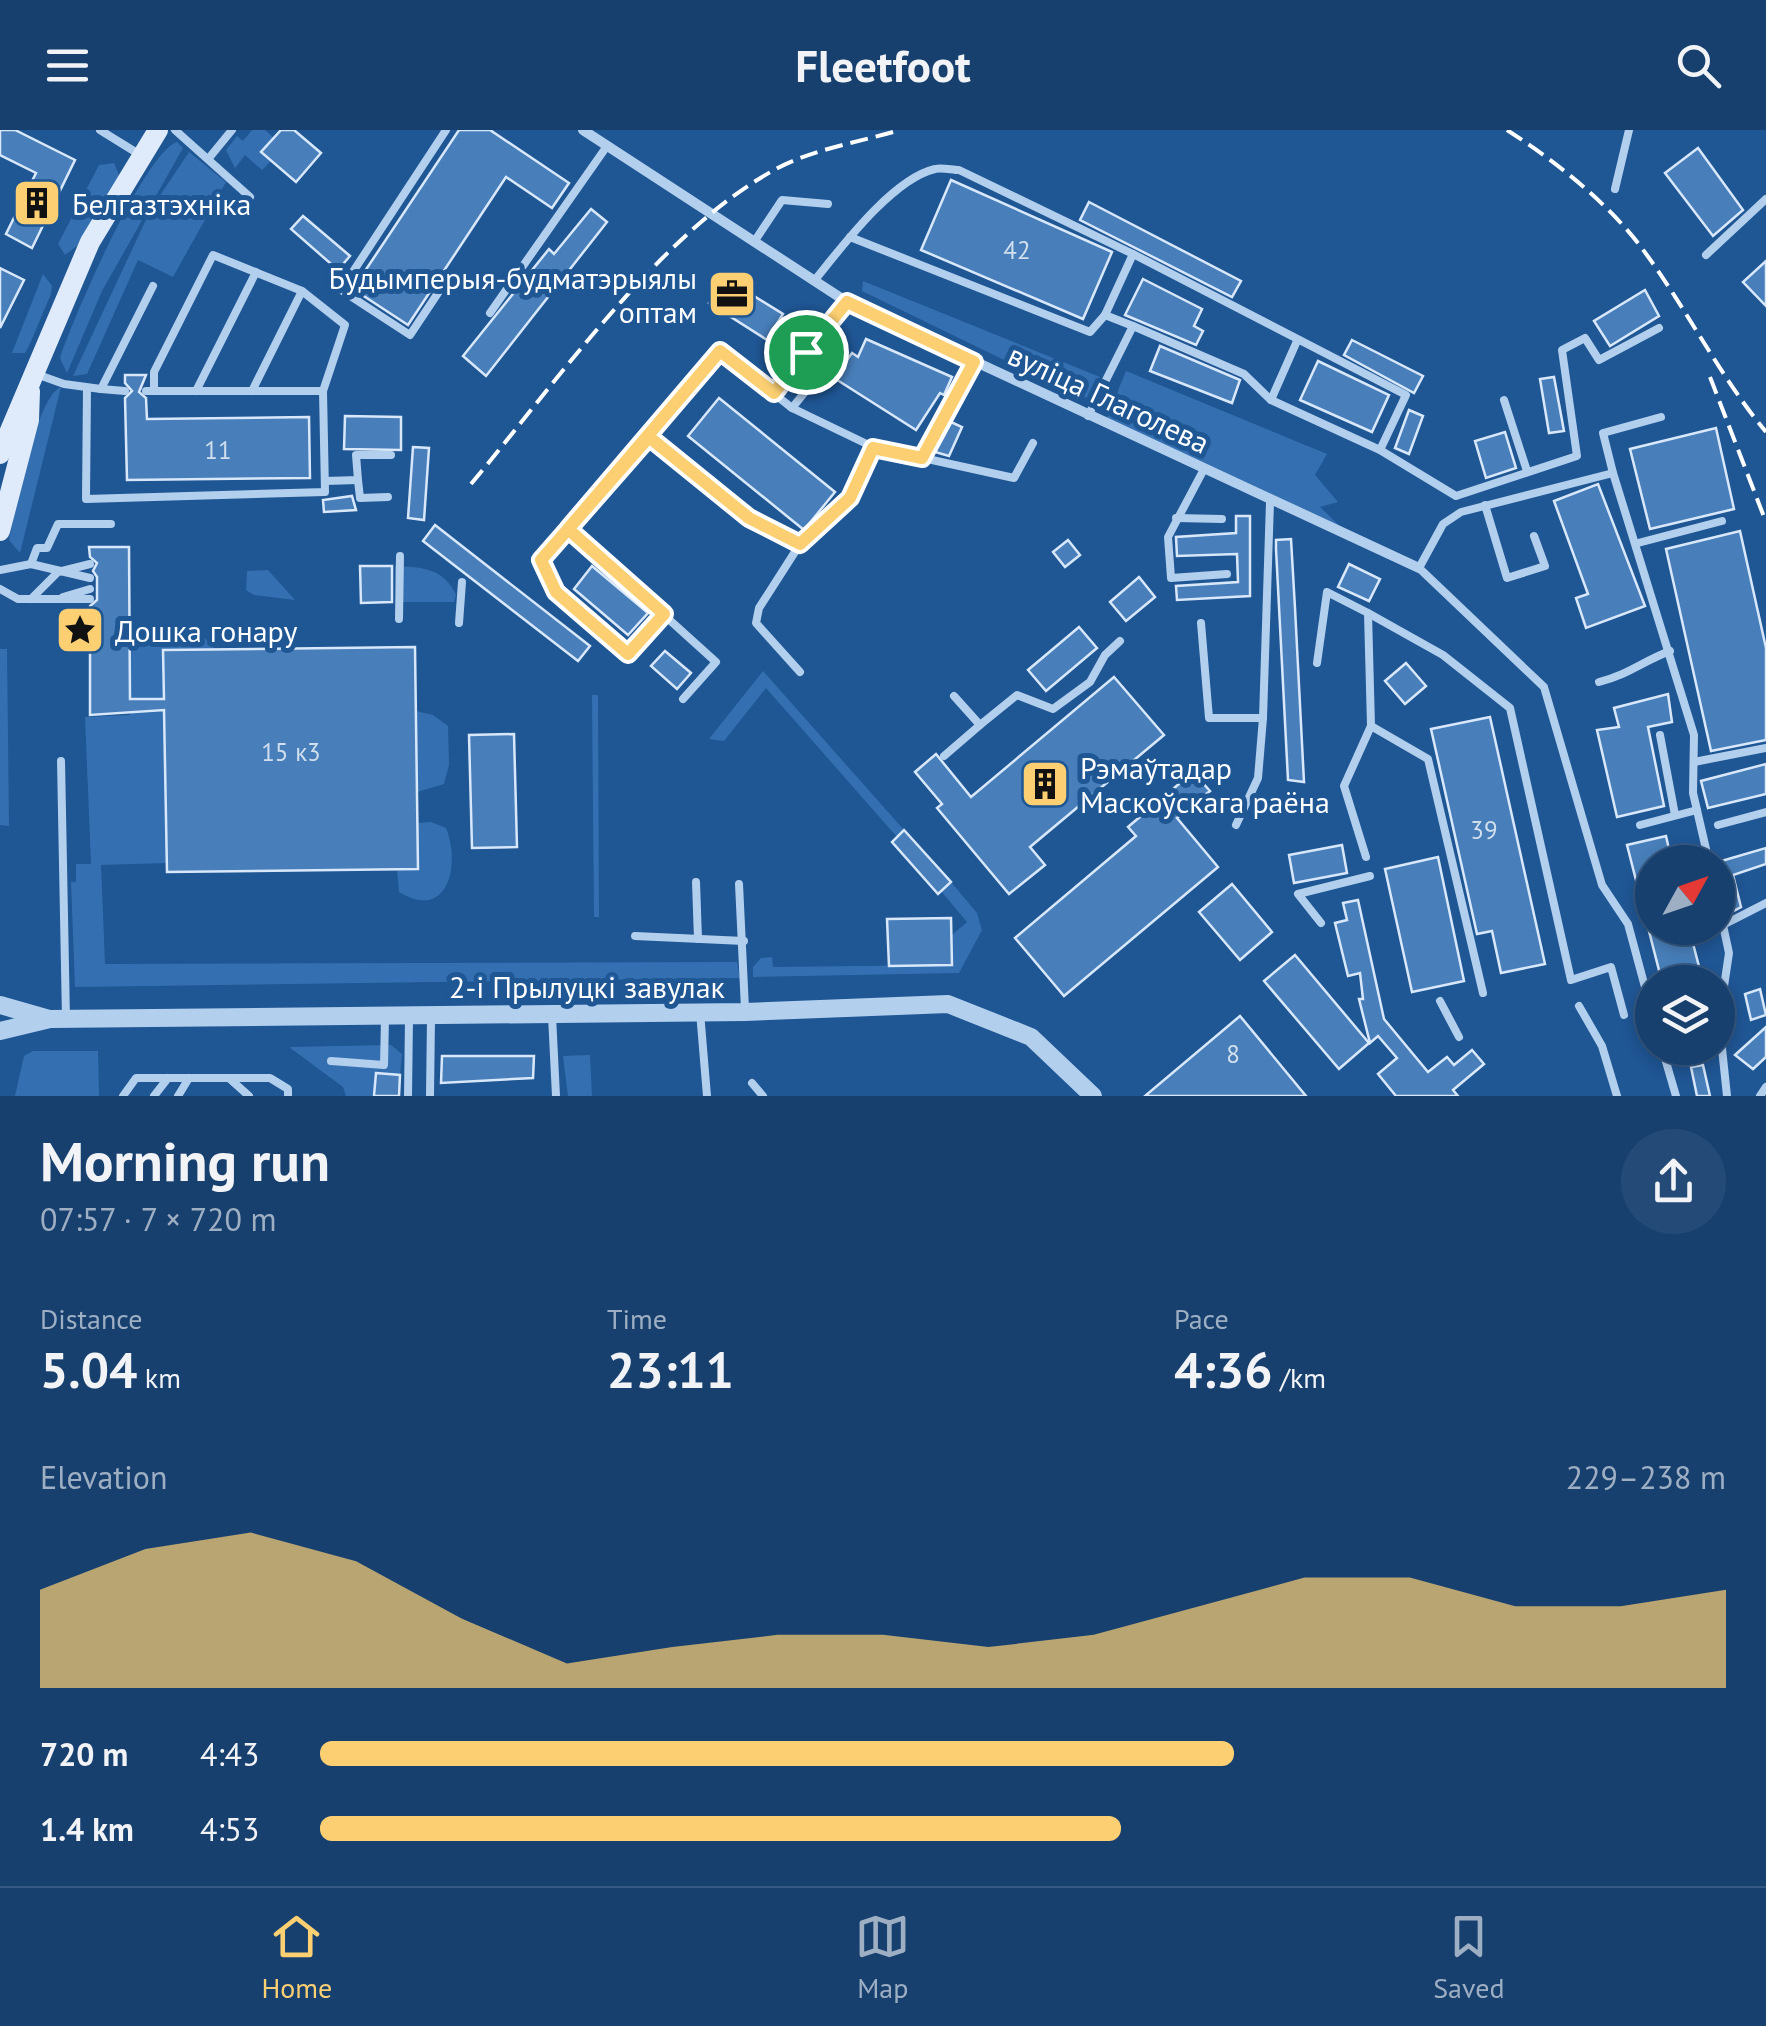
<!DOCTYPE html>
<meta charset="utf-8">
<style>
body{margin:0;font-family:"PT Sans",sans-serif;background:#244b77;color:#f1f3f6;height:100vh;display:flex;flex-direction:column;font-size:38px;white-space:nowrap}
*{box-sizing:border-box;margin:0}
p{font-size:32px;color:#9eafc3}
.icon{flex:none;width:55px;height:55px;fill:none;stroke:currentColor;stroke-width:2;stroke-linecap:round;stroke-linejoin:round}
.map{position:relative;height:966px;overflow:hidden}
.drawer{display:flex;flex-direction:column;background:#17406f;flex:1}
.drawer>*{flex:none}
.needle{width:65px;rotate:50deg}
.controls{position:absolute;left:1635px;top:715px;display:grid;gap:20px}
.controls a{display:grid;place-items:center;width:100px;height:100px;border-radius:50%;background:#17406f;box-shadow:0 5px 15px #0003,0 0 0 2px #365982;font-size:50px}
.pin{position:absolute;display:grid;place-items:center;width:85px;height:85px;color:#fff;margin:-42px;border:5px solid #fff;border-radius:50%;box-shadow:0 2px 10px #0007}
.round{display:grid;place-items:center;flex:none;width:105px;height:105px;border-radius:52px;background:#244b77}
.head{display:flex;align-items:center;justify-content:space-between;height:170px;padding:0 40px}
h1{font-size:55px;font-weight:700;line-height:75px}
.stats{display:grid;grid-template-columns:repeat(3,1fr);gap:15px;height:170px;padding:10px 40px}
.stats div{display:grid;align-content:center}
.stats b{font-size:50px;font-weight:700}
.stats small{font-size:28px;font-weight:400}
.stats p{font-size:28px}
.chart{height:280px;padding:20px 40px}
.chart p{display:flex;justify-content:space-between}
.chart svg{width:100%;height:180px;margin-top:10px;fill:#fcd072;opacity:.7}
ul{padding:0 40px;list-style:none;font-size:32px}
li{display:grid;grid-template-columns:160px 120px 1fr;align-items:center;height:75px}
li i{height:25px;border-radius:12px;background:#fcd072}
header{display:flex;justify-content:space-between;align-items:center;height:130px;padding:0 40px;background:#17406f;font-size:45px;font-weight:700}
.dock{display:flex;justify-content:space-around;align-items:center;height:140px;border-top:2px solid #365982;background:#17406f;font-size:28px;color:#9eafc3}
.dock a{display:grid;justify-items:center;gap:5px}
.dock .selected{color:#fcd072}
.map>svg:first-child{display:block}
</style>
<header><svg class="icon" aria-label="menu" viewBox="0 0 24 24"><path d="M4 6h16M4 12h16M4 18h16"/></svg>Fleetfoot<svg class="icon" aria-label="search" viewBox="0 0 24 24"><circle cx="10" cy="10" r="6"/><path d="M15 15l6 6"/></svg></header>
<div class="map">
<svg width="1766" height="966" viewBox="0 0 1766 966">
<rect width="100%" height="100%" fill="#1f5694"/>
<g fill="#3470b1">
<polygon points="252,0 265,0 274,8 262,22 271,31 262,40 245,25 235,38 226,20 237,6 243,11"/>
<path d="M 177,12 L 183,18 L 102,161 L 67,243 L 60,228 C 72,190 145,22 177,12 Z"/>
<polygon points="189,22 226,52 173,147 138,130 87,244 73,246 151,79"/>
<polygon points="114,33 121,50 81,113 65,125 58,114 99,35"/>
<polygon points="43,144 52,156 51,164 29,216 25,223 12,223"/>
<polygon points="863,151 1100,247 1089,269 1064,259 862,161"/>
<polygon points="1126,241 1327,324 1315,345 1338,372 1320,377 1348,404 1106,290"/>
<path d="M 61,257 L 20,423 L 9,410 C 15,381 36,267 61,257 Z"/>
<path d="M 395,436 C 421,437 444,438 456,465 L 454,472 L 396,472 Z"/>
<polygon points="268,440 295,470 254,465 246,460 247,441"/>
<path d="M 158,495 C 186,494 197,498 215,519 L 164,520 L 164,569 L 130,569 C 130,537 122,505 158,495 Z"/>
<polygon points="0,519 7,519 9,696 0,695"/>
<polygon points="763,541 904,700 897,707 766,558 724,611 709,609"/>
<polygon points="592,565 598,565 599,787 594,787"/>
<polygon points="131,580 164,580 167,733 101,735 105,834 737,832 740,848 75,857 71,752 76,752 76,734 91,734 85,587 130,585"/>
<polygon points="416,581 433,585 448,596 449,635 444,654 417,662"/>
<path d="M 431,692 L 446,698 C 461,735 448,792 399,762 L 397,739 L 418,739 L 417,693 Z"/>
<polygon points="951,752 977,783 982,800 959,843 753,847 753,837 761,828 772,827 773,837 952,835 952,805 967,792 941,761"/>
<polygon points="391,915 402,924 400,945 376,944 374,966 346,966 343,957 289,917"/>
<polygon points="33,921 98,921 99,966 15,966 24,926"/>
<polygon points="590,925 592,966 568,966 563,926"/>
</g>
<g fill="#487fba" stroke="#d8e8fa" stroke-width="2.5">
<polygon points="0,0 15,0 75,30 32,118 6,104 36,43 0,25"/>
<polygon points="281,0 294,0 321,23 296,52 261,22"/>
<polygon points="459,0 490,0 569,53 552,78 506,47 408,195 353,159"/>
<polygon points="1698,18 1743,80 1713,106 1665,43"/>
<polygon points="951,50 1112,122 1083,189 921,120"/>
<polygon points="1089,72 1241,151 1232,167 1080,90"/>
<polygon points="591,79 607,92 486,246 463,226 549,119 554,124"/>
<polygon points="303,86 350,126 338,140 291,99"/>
<polygon points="1766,131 1766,176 1743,152"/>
<polygon points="0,138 24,150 0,198"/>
<polygon points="725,148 783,184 767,210 709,173"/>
<polygon points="1143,149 1202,179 1194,196 1203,201 1196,215 1125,185"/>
<polygon points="1645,160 1659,186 1610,216 1594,191"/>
<polygon points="866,209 952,247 944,265 940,263 916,300 834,248 852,223 858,227"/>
<polygon points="1352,210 1423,246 1414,263 1344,225"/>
<polygon points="1160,216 1240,250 1232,273 1150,241"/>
<polygon points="809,231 815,234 816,244 823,246 812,261 807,255 794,254"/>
<polygon points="1318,231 1389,265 1372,302 1300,270"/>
<polygon points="125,245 146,245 139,262 146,268 147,289 309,287 310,348 127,350 125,268 132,261 125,253"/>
<polygon points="1554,247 1564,301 1549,303 1540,249"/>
<polygon points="719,268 835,362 804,400 688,306"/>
<polygon points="1409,280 1423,286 1409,324 1395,318"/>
<polygon points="345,286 401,287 401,320 344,319"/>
<polygon points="951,292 962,297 949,326 935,322"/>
<polygon points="1716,298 1734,379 1650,399 1630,319"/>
<polygon points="1505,302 1516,338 1486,348 1475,311"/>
<polygon points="413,317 429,318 424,390 408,388"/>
<polygon points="1598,354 1645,476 1586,498 1576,468 1588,464 1554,371"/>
<polygon points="352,366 356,380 324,382 323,370"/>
<polygon points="1236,386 1250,386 1250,466 1177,470 1176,456 1238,452 1237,424 1177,426 1176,407 1236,403"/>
<polygon points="435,395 590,516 578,531 423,411"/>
<polygon points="1740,401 1766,518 1766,610 1711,621 1666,419"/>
<polygon points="1291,409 1295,478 1304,652 1288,650 1276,419 1276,410"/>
<polygon points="1068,410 1080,425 1065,437 1053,422"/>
<polygon points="89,417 129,417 130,569 164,569 163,520 415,517 418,739 167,742 164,580 90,585 90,476 97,470 97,447 93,441 97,433 90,427"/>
<polygon points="1349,434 1380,449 1369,471 1338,457"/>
<polygon points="360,436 392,436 392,472 361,473"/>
<polygon points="592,436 648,483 628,505 574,459"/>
<polygon points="1139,447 1155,467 1126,491 1110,472"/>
<polygon points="1079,497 1097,518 1046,561 1028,540"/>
<polygon points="665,521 691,543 677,559 651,536"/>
<polygon points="1406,533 1426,556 1405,574 1385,551"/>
<polygon points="1114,547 1164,605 1030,717 1045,735 1009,764 937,678 942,674 915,642 936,624 971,667"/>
<polygon points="1668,564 1672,592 1648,597 1664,676 1617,687 1597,600 1619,597 1614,578"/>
<polygon points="1490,587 1545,834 1501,843 1492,801 1477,804 1431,599"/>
<polygon points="514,604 517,717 472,718 469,605"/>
<polygon points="1766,634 1766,664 1708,678 1701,651"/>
<polygon points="1193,642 1210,661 1177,688 1218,737 1064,866 1015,808 1136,706 1128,697"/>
<polygon points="904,700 951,752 938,764 892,712"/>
<polygon points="1666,706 1672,732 1652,732 1652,798 1689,798 1703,852 1662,852 1627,715"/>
<polygon points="1342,715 1347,743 1294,753 1289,725"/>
<polygon points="1766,718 1766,734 1733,745 1741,777 1728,784 1718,751 1718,732"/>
<polygon points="1438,727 1464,851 1412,862 1385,739"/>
<polygon points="1232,754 1272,802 1240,830 1199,782"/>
<polygon points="1358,770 1384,889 1428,942 1447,927 1454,935 1472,920 1484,934 1453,960 1458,966 1396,966 1378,944 1397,928 1378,906 1370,913 1359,869 1363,869 1360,843 1348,846 1335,793 1347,790 1343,773"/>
<polygon points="951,788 952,835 889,836 887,789"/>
<polygon points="1295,825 1369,913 1339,939 1264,851"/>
<polygon points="1760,859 1766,885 1751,890 1745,864"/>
<polygon points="1240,886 1306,966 1145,966"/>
<polygon points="1766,897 1766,927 1753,939 1735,925"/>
<polygon points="442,926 534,926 533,948 441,953"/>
<polygon points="1703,935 1710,966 1697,966 1691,937"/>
<polygon points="376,943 400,945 399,966 374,966"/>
</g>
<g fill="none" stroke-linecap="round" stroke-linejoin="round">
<g stroke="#b2cfee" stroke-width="8">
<polyline points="100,0 142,26"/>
<polyline points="175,0 250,67"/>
<polyline points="209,28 232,0"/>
<polyline points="1615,59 1629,0"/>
<polyline points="850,107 1090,202 1105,185"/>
<polyline points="754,112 782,70 828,74"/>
<polyline points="1133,124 1406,265 1380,320"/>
<polyline points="1706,125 1766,69"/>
<path d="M 814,151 C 841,118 892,49 935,39 C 942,37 952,40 959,40 L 1133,124 L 1105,185 L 1133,196 L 1088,286"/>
<polyline points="438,163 410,205 341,160 446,0"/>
<polyline points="490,183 607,16"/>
<polyline points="1133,196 1244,244 1271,270 1380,320 1456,366 1577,326 1562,220 1585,208 1599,230 1659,198"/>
<polyline points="821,239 833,223 827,197"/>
<polyline points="36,244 64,254 101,259 153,156"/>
<polyline points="87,258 86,369 325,362 323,261 345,195 302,161 213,125 154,242 154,261"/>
<polyline points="101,259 125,261"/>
<polyline points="146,261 323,261"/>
<polyline points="196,261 256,142"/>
<polyline points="252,261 302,161"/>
<polyline points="773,263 847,172"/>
<polyline points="1271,270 1297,211"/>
<polyline points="1504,270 1527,341"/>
<polyline points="792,278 873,317 923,328 974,232"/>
<polyline points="649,307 749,388 800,414 850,367 873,317"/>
<polyline points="923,328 1014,348 1033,313"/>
<polyline points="1203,341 1168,407 1171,448 1227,444"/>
<polyline points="1613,343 1603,303 1661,287"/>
<polyline points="358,350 360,368 388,367"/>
<polyline points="325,351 358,350 356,325 391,325"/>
<polyline points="1485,375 1507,448 1545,436 1534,406"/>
<polyline points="1176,388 1222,389"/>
<polyline points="568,399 664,485"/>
<polyline points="1638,413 1722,391"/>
<polyline points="800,414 759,478 756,493 800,542"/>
<polyline points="31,434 37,418 47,418 58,394 111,394"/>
<polyline points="0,440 31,434 90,448"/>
<polyline points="0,459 18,469 90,469"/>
<polyline points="63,467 90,459"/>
<polyline points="31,469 58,442 90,434"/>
<polyline points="1368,483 1443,525 1510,578 1571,850 1611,837 1624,885"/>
<polyline points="399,489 400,426"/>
<polyline points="459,493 462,452"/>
<polyline points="1201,493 1209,588 1263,588 1270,372"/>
<polyline points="1317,533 1327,462 1368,483 1371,596 1344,656 1366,727"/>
<path d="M 1599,552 C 1630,544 1641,532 1670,521"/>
<polyline points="954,566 980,595 1017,565 1053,579 1090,552 1105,525 1120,511"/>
<polyline points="683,569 716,532 664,485 628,524 556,462 541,430 720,221 792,278 805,262"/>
<polyline points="1371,596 1428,629 1483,863"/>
<polyline points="1660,605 1675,685"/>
<polyline points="944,626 980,595"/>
<polyline points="61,631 66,889"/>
<polyline points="1694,632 1766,618"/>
<polyline points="1236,695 1258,648 1263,588"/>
<polyline points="1640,695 1697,680"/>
<polyline points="1718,695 1766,682"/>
<polyline points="696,752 698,809"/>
<polyline points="739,754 745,879"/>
<polyline points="1718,772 1729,823 1719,890 1727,966"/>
<polyline points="1321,793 1298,764 1370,746"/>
<polyline points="1723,795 1766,773"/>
<polyline points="635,806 744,811"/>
<polyline points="1440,871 1459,907"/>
<polyline points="1579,876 1602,916 1617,966"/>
<polyline points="700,882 707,966"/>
<polyline points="1652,883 1628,794 1602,755 1544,557 1419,438 1443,394 1461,382 1613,343 1694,605 1693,663 1709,732"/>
<polyline points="552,886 556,966"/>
<polyline points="1662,918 1676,966"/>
<polyline points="331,931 384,935 385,888"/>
<polyline points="230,949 249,966"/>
<polyline points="752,953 763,966"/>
<polyline points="123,966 136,948 270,948 288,959 288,966"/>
<polyline points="154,966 168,948"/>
<polyline points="178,966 189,948"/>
<polyline points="408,966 409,888"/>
<polyline points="430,966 431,888"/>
<polyline points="1760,966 1766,957"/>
</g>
<polyline stroke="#b2cfee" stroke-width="10" points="583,0 847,172 1419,438"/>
<g stroke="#b2cfee" stroke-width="18">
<polyline points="0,875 49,889"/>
<polyline points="0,901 50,889 745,882 948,874 1031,907 1093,966"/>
</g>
<g stroke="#dfebfa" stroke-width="20">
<polyline points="0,324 90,112 158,0"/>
<polyline points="0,401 29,290 30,261"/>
</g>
<g stroke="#fff" stroke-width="4" stroke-dasharray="18 8" stroke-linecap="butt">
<path d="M 1507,0 C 1555,31 1606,71 1641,117 C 1686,177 1718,244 1766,302"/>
<polyline points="1710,247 1766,392"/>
<path d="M 471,354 C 556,253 661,101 776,39 C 813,19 860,12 900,0"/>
</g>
</g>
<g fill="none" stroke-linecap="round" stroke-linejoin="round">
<g stroke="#fff" stroke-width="20">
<polyline id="route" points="806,222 774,263 720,221 568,399 664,484 628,524 556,462 541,430 649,307 749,388 800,414 850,368 873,318 922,328 974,232 847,172 806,222"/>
</g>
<use href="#route" stroke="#fcd072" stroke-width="12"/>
</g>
<defs>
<g id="building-square" transform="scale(2.5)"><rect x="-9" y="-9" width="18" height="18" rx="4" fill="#fcd072" stroke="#1f5694"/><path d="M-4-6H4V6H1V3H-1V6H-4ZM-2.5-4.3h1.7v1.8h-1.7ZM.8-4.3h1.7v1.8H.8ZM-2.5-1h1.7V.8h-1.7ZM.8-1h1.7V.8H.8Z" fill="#111"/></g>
<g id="office-square" transform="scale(2.5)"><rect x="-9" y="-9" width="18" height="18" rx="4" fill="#fcd072" stroke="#1f5694"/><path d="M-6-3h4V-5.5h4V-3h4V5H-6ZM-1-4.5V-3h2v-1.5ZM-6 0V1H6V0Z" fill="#111"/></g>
<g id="sight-square" transform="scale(2.5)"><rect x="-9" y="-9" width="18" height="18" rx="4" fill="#fcd072" stroke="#1f5694"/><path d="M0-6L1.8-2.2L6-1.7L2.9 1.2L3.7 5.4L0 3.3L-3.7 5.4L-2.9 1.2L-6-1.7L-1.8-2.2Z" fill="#111"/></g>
</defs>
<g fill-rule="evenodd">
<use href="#building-square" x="37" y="73"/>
<use href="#office-square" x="732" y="164"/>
<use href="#sight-square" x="80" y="500"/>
<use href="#building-square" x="1045" y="654"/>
</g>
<g text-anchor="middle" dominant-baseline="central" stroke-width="10" stroke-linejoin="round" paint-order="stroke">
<g font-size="25" fill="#d1dfee">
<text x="1017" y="120">42</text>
<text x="218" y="320">11</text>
<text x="291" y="622">15 к3</text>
<text x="1484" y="700">39</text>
<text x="1233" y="924">8</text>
</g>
<g font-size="30" fill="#fff" stroke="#1f5694" text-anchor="start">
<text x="72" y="73">Белгазтэхніка</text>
<text x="697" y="147" text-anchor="end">Будымперыя-будматэрыялы<tspan x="697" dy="34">оптам</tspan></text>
<text x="115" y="500">Дошка гонару</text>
<text x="1080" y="637">Рэмаўтадар<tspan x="1080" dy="34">Маскоўскага раёна</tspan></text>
</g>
<g font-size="30" fill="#fff" stroke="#1f5694">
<text transform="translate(1109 268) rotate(25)">вуліца Глаголева</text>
<text x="587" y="856">2-і Прылуцкі завулак</text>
</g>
</g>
</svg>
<div class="controls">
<a><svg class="needle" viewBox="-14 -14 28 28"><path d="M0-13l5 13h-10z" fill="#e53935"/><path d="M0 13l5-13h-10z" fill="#9eafc3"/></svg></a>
<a><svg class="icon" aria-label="layers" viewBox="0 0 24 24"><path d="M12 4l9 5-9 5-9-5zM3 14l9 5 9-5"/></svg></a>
</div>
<div class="pin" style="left:806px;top:222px;background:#1e9e55"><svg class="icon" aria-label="arrive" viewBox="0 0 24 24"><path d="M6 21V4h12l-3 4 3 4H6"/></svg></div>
</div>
<section class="drawer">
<div class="head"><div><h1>Morning run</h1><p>07:57 · 7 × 720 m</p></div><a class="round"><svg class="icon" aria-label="share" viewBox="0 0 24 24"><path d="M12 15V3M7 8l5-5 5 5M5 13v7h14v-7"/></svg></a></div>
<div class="stats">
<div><p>Distance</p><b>5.04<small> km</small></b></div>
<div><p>Time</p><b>23:11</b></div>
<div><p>Pace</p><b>4:36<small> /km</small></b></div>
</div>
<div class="chart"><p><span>Elevation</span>229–238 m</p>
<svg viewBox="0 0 160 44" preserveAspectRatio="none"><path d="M0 44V20L10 10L20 6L30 13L40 27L50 38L60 34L70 31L80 31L90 34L100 31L110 24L120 17L130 17L140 24L150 24L160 20V44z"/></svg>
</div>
<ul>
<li><b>720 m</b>4:43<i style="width:65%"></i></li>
<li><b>1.4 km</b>4:53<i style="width:57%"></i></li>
</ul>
</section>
<nav class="dock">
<a class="selected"><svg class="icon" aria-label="home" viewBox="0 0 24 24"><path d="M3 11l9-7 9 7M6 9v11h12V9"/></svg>Home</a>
<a><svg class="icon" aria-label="map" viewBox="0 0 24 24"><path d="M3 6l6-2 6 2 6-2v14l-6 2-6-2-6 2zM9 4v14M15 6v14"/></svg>Map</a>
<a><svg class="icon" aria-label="saved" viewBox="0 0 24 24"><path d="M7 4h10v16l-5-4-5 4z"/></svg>Saved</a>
</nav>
